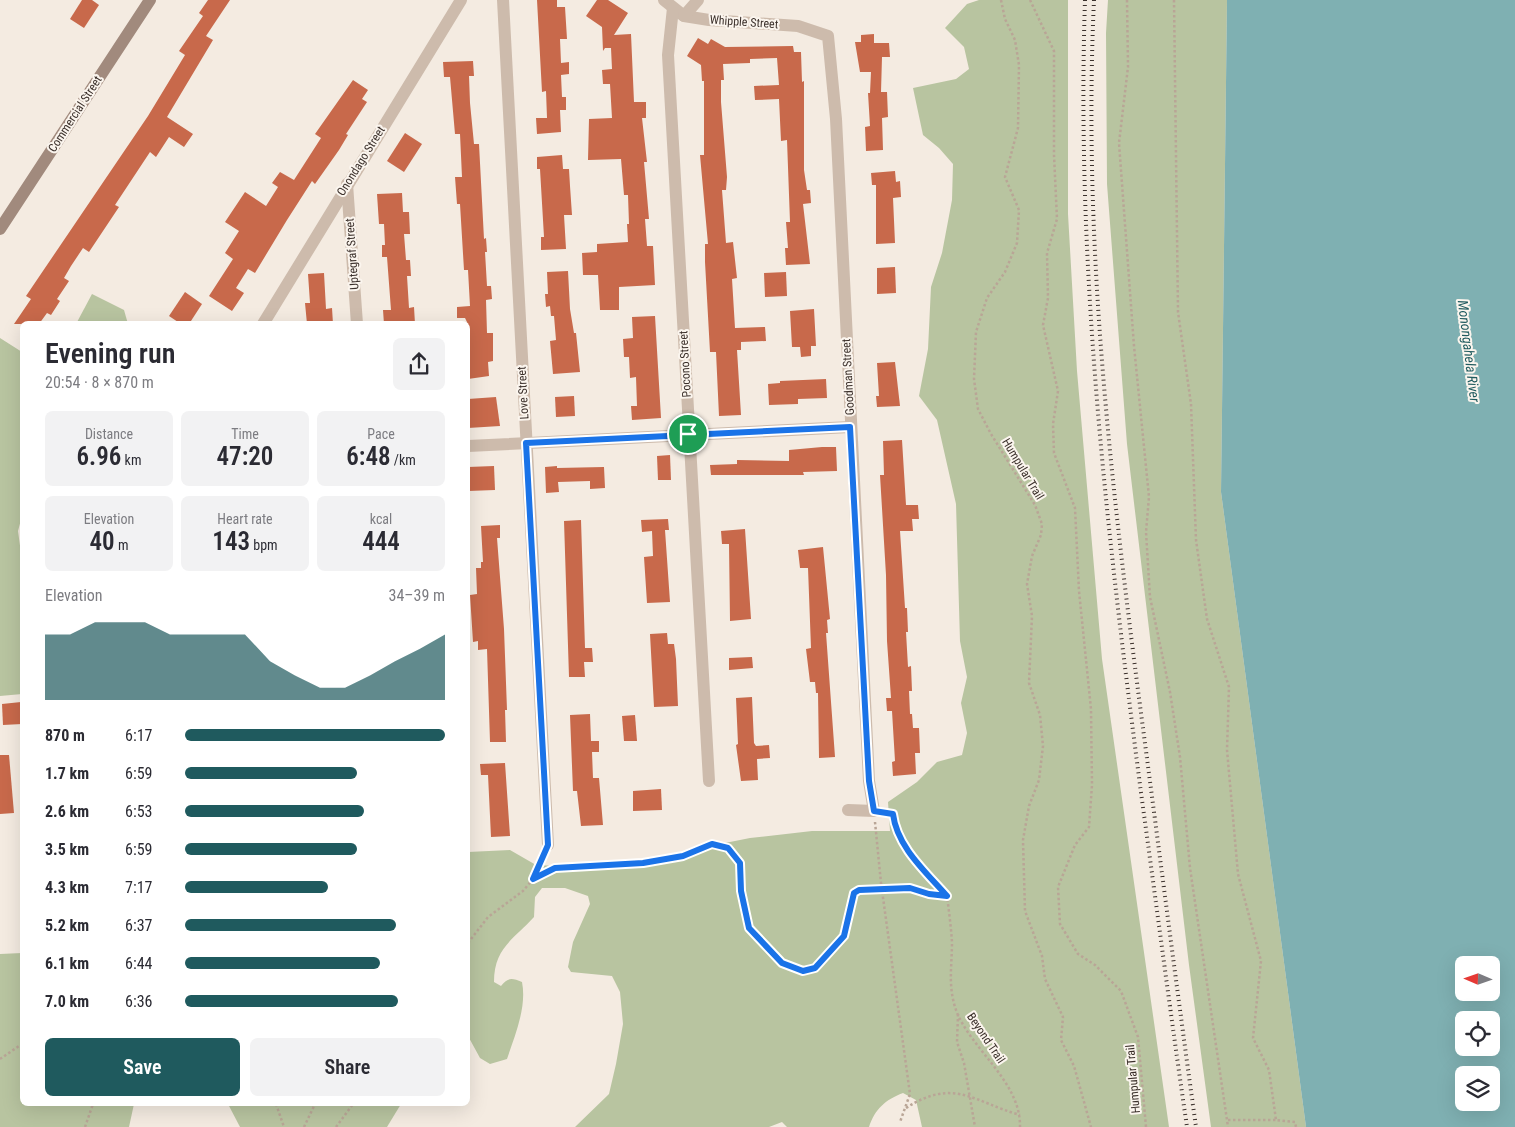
<!DOCTYPE html>
<meta charset="utf-8">
<style>
body{margin:0;font-family:"Roboto Condensed",sans-serif;background:#f2f2f3;color:#2b2b33;height:100vh;display:flex;flex-direction:column;font-size:19px;white-space:nowrap}
*{box-sizing:border-box;margin:0}
p{font-size:16px;color:#7c7c81}
.icon{flex:none;width:28px;height:28px;fill:none;stroke:currentColor;stroke-width:2;stroke-linecap:round;stroke-linejoin:round}
.map{position:relative;flex:1;overflow:hidden}
.panel{position:absolute;left:20px;top:321px;width:450px;height:785px;display:flex;flex-direction:column;background:#fff;border-radius:8px;box-shadow:0 5px 20px #0002}
.panel>*{flex:none}
.needle{width:32px;rotate:272deg}
.buttons{position:absolute;left:1455px;top:956px;display:grid;gap:10px}
.buttons a{display:grid;place-items:center;width:45px;height:45px;border-radius:8px;background:#fff;box-shadow:0 5px 20px #0002;font-size:25px}
.pin{position:absolute;display:grid;place-items:center;width:42px;height:42px;color:#fff;margin:-21px;border:2px solid #fff;border-radius:50%;box-shadow:0 1px 5px #0007}
.round{display:grid;place-items:center;flex:none;width:52px;height:52px;border-radius:8px;background:#f2f2f3}
.head{display:flex;align-items:center;justify-content:space-between;height:85px;padding:0 25px}
h1{font-size:28px;font-weight:600;line-height:38px}
.figures{display:grid;grid-template-columns:repeat(3,1fr);gap:8px;height:85px;padding:5px 25px}
.figures div{display:grid;align-content:center;border-radius:8px;background:#f2f2f3;text-align:center}
.figures b{font-size:25px;font-weight:600}
.figures small{font-size:14px;font-weight:400}
.figures p{font-size:14px}
.chart{height:140px;padding:10px 25px}
.chart p{display:flex;justify-content:space-between}
.chart svg{width:100%;height:90px;margin-top:5px;fill:#1f5a5e;opacity:.7}
.cta{display:flex;gap:10px;margin-top:auto;padding:10px 25px}
.cta a{flex:1;height:58px;border-radius:8px;background:#1f5a5e;color:#fff;font-size:20px;font-weight:600;line-height:58px;text-align:center}
.cta a+a{background:#f2f2f3;color:#2b2b33}
ul{padding:0 25px;list-style:none;font-size:16px}
li{display:grid;grid-template-columns:80px 60px 1fr;align-items:center;height:38px}
li i{height:12px;border-radius:6px;background:#1f5a5e}
.map>svg:first-child{display:block}
</style>
<div class="map">
<svg width="1515" height="1127" viewBox="0 0 1515 1127">
<rect width="100%" height="100%" fill="#f4ebe1"/>
<g fill="#b8c4a0">
<path d="M 979,0 L 1068,0 L 1068,214 L 1077,371 L 1102,659 L 1169,1127 L 922,1127 L 916,1100 L 903,1093 C 885,1100 875,1109 869,1127 L 787,1127 L 782,1122 L 769,1127 L 575,1127 L 609,1094 L 616,1064 L 623,1024 L 620,992 L 612,976 L 571,972 L 568,967 L 573,942 L 590,904 L 588,896 L 565,888 L 542,888 L 535,897 L 534,917 C 513,940 494,948 494,982 L 501,986 C 508,977 512,978 522,982 C 527,1007 515,1035 507,1059 L 490,1064 L 480,1058 L 468,1036 L 468,852 L 510,850 L 536,865 L 600,868 L 750,838 L 812,831 L 890,831 L 888,802 L 917,782 L 937,762 L 962,755 L 967,733 L 961,703 L 967,677 L 960,641 L 956,504 L 937,420 L 919,396 L 928,349 L 931,287 L 942,253 L 952,200 L 953,164 L 939,148 L 923,135 L 913,88 L 956,79 L 969,69 L 964,47 L 945,28 L 967,4 Z"/>
<polygon points="1108,0 1227,0 1221,492 1306,1127 1211,1127 1189,965 1127,444 1107,184 1106,33"/>
<polygon points="92,294 124,310 128,324 76,324"/>
<polygon points="0,338 22,352 22,516 18,531 22,560 22,694 0,696"/>
<polygon points="22,953 22,1104 134,1104 129,1127 0,1127 0,954"/>
<polygon points="228,1104 401,1104 387,1127 240,1127"/>
</g>
<path fill="#7fb0b2" fill-rule="evenodd" d="M 1227,0 L 1515,0 L 1515,1127 L 1306,1127 L 1221,492 ZM 1464,965 L 1491,965 L 1491,992 L 1464,992 ZM 1464,1020 L 1491,1020 L 1491,1048 L 1464,1048 ZM 1464,1075 L 1491,1075 L 1491,1102 L 1464,1102 Z"/>
<g fill="#c8694b">
<polygon points="82,0 92,0 99,5 84,28 70,19"/>
<polygon points="208,0 230,0 206,36 213,40 167,117 193,134 184,147 169,137 156,157 150,152 115,205 119,207 89,252 83,248 71,266 64,278 69,281 57,299 60,301 51,315 47,313 39,324 14,324 31,299 26,296 148,116 185,55 179,51 203,16 199,13"/>
<polygon points="537,0 557,0 557,7 565,7 567,39 560,39 561,63 569,62 569,74 561,75 562,97 566,97 566,110 560,110 561,132 537,134 536,118 547,118 546,91 542,92"/>
<polygon points="597,0 608,0 628,13 614,35 631,34 634,102 646,102 646,118 642,118 647,162 644,162 649,219 645,219 647,246 653,246 655,285 619,287 619,310 600,310 598,275 583,275 582,253 597,252 597,244 628,242 627,224 629,224 628,195 624,195 621,159 588,160 589,119 612,118 610,84 603,84 602,70 612,69 611,48 605,48 603,51 602,27 586,16"/>
<polygon points="874,34 874,43 889,43 890,57 882,57 881,92 887,92 888,117 882,118 883,150 866,151 865,127 870,126 868,93 870,93 871,72 860,72 855,42 861,42 861,35"/>
<polygon points="698,38 708,44 711,39 725,47 793,46 794,52 801,52 802,82 804,81 804,170 807,190 810,190 811,203 803,204 810,264 786,265 785,248 788,248 786,222 790,222 787,140 781,141 779,99 755,100 754,86 779,85 777,58 750,59 750,63 723,64 724,80 721,80 721,102 727,177 726,190 722,190 726,243 733,242 737,278 732,279 735,328 765,327 766,341 741,342 741,350 737,350 741,415 719,416 716,352 710,352 705,262 705,244 708,244 700,155 704,155 704,81 702,81 701,65 687,56"/>
<polygon points="473,61 474,76 469,76 470,103 474,144 479,144 484,239 486,238 487,252 485,252 487,286 491,286 492,299 486,300 487,333 493,333 493,361 488,362 489,376 468,379 468,324 465,318 457,318 457,307 470,306 468,270 464,270 460,204 457,204 455,177 462,177 460,134 455,134 450,77 444,77 443,62"/>
<polygon points="353,80 368,90 362,99 367,102 346,134 348,135 339,150 315,184 312,181 287,220 255,273 248,269 236,288 244,293 232,311 209,296 233,259 225,253 239,231 225,222 245,192 266,206 278,187 272,183 280,172 294,180 321,138 315,134"/>
<polygon points="405,133 422,144 404,172 387,161"/>
<polygon points="562,155 563,169 569,169 570,186 572,215 564,215 566,249 541,250 541,237 544,237 540,169 537,169 537,157"/>
<polygon points="895,171 896,182 900,181 901,197 893,198 895,243 876,244 876,185 872,185 871,173"/>
<polygon points="402,193 403,212 409,212 410,234 404,234 406,260 410,260 411,276 407,276 409,308 414,307 415,324 384,324 383,310 391,310 387,257 382,257 382,245 385,245 384,224 379,224 377,194"/>
<polygon points="895,267 896,293 877,294 877,268"/>
<polygon points="568,271 570,309 574,333 576,333 580,372 553,374 550,341 556,340 554,316 551,316 550,306 546,307 545,294 548,294 547,272"/>
<polygon points="786,272 787,296 765,297 764,273"/>
<polygon points="324,273 326,309 332,308 333,324 307,324 305,303 310,303 308,274"/>
<polygon points="185,292 202,304 189,324 181,324 169,316"/>
<polygon points="814,309 816,346 811,346 811,356 801,357 800,347 792,347 790,311"/>
<polygon points="655,316 661,418 632,420 631,406 637,406 636,377 630,378 629,357 624,357 623,339 633,338 632,317"/>
<polygon points="895,362 900,406 877,407 876,396 879,396 877,363"/>
<polygon points="826,379 827,398 798,399 798,404 769,405 768,384 780,383 780,381"/>
<polygon points="574,396 575,416 556,417 555,397"/>
<polygon points="496,397 500,426 468,428 468,399"/>
<polygon points="902,440 906,505 918,505 919,519 912,519 913,531 900,531 905,608 907,608 908,632 906,632 908,667 911,666 912,691 909,691 910,714 912,714 913,728 919,728 920,753 915,753 916,774 893,776 892,762 895,761 892,711 887,711 886,698 891,698 887,641 886,575 880,475 884,475 883,441"/>
<polygon points="822,447 836,447 837,471 803,472 804,475 711,475 710,465 737,464 737,460 789,461 789,450"/>
<polygon points="670,455 671,480 658,480 657,456"/>
<polygon points="494,466 495,490 468,491 468,467"/>
<polygon points="557,466 557,468 604,467 605,488 590,489 590,481 558,482 559,492 546,493 545,467"/>
<polygon points="668,519 669,530 665,530 670,602 647,603 644,557 653,556 652,531 642,532 641,520"/>
<polygon points="581,520 585,648 592,648 593,662 584,662 585,677 569,677 564,521"/>
<polygon points="500,525 500,538 497,538 504,629 507,710 505,710 506,742 490,742 487,649 478,650 478,641 473,642 470,595 477,594 476,568 481,568 481,562 483,562 481,526"/>
<polygon points="745,529 751,619 730,621 729,544 722,544 721,531"/>
<polygon points="823,547 830,619 827,620 828,633 826,633 835,757 819,758 818,693 816,693 815,682 810,682 806,649 811,648 808,568 800,568 798,550"/>
<polygon points="667,633 668,644 674,644 676,659 678,706 654,707 650,634"/>
<polygon points="752,657 753,668 729,670 729,658"/>
<polygon points="752,697 754,743 756,746 769,745 770,758 757,759 758,780 741,781 736,745 738,744 736,698"/>
<polygon points="21,702 22,724 3,725 2,704"/>
<polygon points="590,714 591,741 599,741 599,752 592,752 593,778 599,778 603,825 581,826 577,791 573,791 570,715"/>
<polygon points="635,715 637,741 624,741 622,716"/>
<polygon points="0,755 9,755 14,813 0,814"/>
<polygon points="505,763 510,836 491,837 488,775 481,775 480,764"/>
<polygon points="661,789 662,810 633,811 633,791"/>
</g>
<g fill="none" stroke-linecap="round" stroke-linejoin="round">
<g stroke="#b9a596" stroke-width="2.5" stroke-dasharray="2.5 2.5" stroke-linecap="butt">
<polyline points="1001,0 1005,19 1015,40 1019,65 1018,128 1005,177 1019,210 1017,243 1005,272 987,298 976,332 974,379 978,409 991,434 1035,505 1042,524 1041,535 1032,556 1027,584 1032,616 1029,683 1040,715 1043,746 1039,780 1029,806 1023,840 1025,911 1042,956 1045,979 1063,1017 1061,1040 1074,1066 1091,1127"/>
<polyline points="1030,0 1054,51 1054,155 1057,219 1047,253 1048,298 1043,325 1058,391 1053,424 1054,453 1075,508 1079,591 1091,709 1092,785 1089,827 1075,845 1058,887 1060,924 1078,954 1095,965 1121,991 1138,1037 1146,1127"/>
<polyline points="1127,0 1128,67 1119,143 1134,346 1149,497 1146,532 1150,597 1170,692 1180,757 1190,868 1228,1127"/>
<polyline points="1174,0 1178,312 1191,404 1196,540 1207,619 1229,687 1227,750 1238,874 1261,961 1253,1038 1269,1070 1276,1120 1295,1122 1296,1127"/>
<path d="M 886,813 L 893,814 C 897,847 926,872 947,896"/>
<polyline points="875,822 881,883 910,1094 900,1122"/>
<path d="M 533,879 L 555,868 L 643,863 L 683,856 L 712,844 L 728,849 L 740,863 L 741,891 L 749,928 L 782,963 L 803,971 L 815,969 L 844,936 L 854,893 L 859,890 L 910,888 L 929,895 L 947,896 C 949,911 951,927 952,942 C 952,965 948,984 955,1007 C 968,1048 1021,1080 1020,1127"/>
<polyline points="468,943 488,917 523,891 533,879 543,856"/>
<polyline points="958,1014 957,1042 964,1063 975,1127"/>
<polyline points="0,1059 22,1044"/>
<polyline points="276,1104 284,1127"/>
<path d="M 906,1108 C 954,1077 974,1102 1020,1115"/>
<polyline points="1228,1120 1276,1120"/>
<polyline points="85,1127 93,1104"/>
<polyline points="304,1127 315,1104"/>
<polyline points="336,1127 353,1104"/>
</g>
<g stroke="#cdbbac" stroke-width="12">
<polyline points="503,0 548,845"/>
<polyline points="664,0 684,16 709,20 798,26 828,36 836,119 869,781 874,811 848,810"/>
<polyline points="673,8 668,55 709,781"/>
<polyline points="684,16 698,0"/>
<polyline points="347,184 357,324"/>
<polyline points="263,324 461,0"/>
<polyline points="468,446 850,427"/>
</g>
<polyline stroke="#a18a7d" stroke-width="12" points="0,229 150,0"/>
<g stroke="#3b302b" stroke-width="4" stroke-dasharray="1 4" stroke-linecap="butt">
<path d="M 1085,0 C 1076,268 1107,534 1142,800 C 1157,909 1171,1018 1187,1127"/>
<path d="M 1094,0 C 1083,234 1109,467 1139,698 C 1158,841 1176,984 1196,1127"/>
</g>
</g>
<g fill="none" stroke-linecap="round" stroke-linejoin="round">
<g stroke="#fff" stroke-width="10">
<path id="route" d="M 850,427 L 869,781 L 874,811 L 893,814 C 897,847 926,872 947,896 L 929,894 L 910,888 L 859,890 L 854,893 L 844,936 L 815,968 L 803,971 L 782,963 L 749,928 L 741,891 L 740,863 L 728,848 L 712,844 L 683,856 L 643,863 L 555,868 L 533,879 L 548,845 L 526,443 Z"/>
</g>
<use href="#route" stroke="#1a73e8" stroke-width="6"/>
</g>
<g text-anchor="middle" dominant-baseline="central" stroke-width="4" stroke-linejoin="round" paint-order="stroke">
<g font-size="12" fill="#3b302b" stroke="#fbf5ee">
<text transform="translate(744 22) rotate(4)">Whipple Street</text>
<text transform="translate(75 114) rotate(-57)">Commercial Street</text>
<text transform="translate(361 161) rotate(-58)">Onondago Street</text>
<text transform="translate(352 254) rotate(-94)">Uptegraf Street</text>
<text transform="translate(685 364) rotate(-93)">Pocono Street</text>
<text transform="translate(848 377) rotate(-93)">Goodman Street</text>
<text transform="translate(523 393) rotate(-93)">Love Street</text>
<text transform="translate(1023 469) rotate(59)">Humpular Trail</text>
<text transform="translate(986 1038) rotate(56)">Beyond Trail</text>
<text transform="translate(1133 1079) rotate(-95)">Humpular Trail</text>
</g>
<g font-size="14" font-style="italic" fill="#1f5a5e" stroke="#fbf5ee">
<text transform="translate(1469 351) rotate(83)">Monongahela River</text>
</g>
</g>
</svg>
<div class="buttons">
<a><svg class="needle" viewBox="-14 -14 28 28"><path d="M0-13l5 13h-10z" fill="#e53935"/><path d="M0 13l5-13h-10z" fill="#7c7c81"/></svg></a>
<a><svg class="icon" aria-label="locate" viewBox="0 0 24 24"><circle cx="12" cy="12" r="6"/><path d="M12 2v4M12 18v4M2 12h4M18 12h4"/></svg></a>
<a><svg class="icon" aria-label="layers" viewBox="0 0 24 24"><path d="M12 4l9 5-9 5-9-5zM3 14l9 5 9-5"/></svg></a>
</div>
<div class="pin" style="left:688px;top:434px;background:#1e9e55"><svg class="icon" aria-label="arrive" viewBox="0 0 24 24"><path d="M6 21V4h12l-3 4 3 4H6"/></svg></div>
<section class="panel">
<div class="head"><div><h1>Evening run</h1><p>20:54 · 8 × 870 m</p></div><a class="round"><svg class="icon" aria-label="share" viewBox="0 0 24 24"><path d="M12 15V3M7 8l5-5 5 5M5 13v7h14v-7"/></svg></a></div>
<div class="figures">
<div><p>Distance</p><b>6.96<small> km</small></b></div>
<div><p>Time</p><b>47:20</b></div>
<div><p>Pace</p><b>6:48<small> /km</small></b></div>
</div>
<div class="figures">
<div><p>Elevation</p><b>40<small> m</small></b></div>
<div><p>Heart rate</p><b>143<small> bpm</small></b></div>
<div><p>kcal</p><b>444</b></div>
</div>
<div class="chart"><p><span>Elevation</span>34–39 m</p>
<svg viewBox="0 0 160 44" preserveAspectRatio="none"><path d="M0 44V12L10 12L20 6L30 6L40 6L50 12L60 12L70 12L80 12L90 25L100 32L110 38L120 38L130 32L140 25L150 19L160 12V44z"/></svg>
</div>
<ul>
<li><b>870 m</b>6:17<i style="width:100%"></i></li>
<li><b>1.7 km</b>6:59<i style="width:66%"></i></li>
<li><b>2.6 km</b>6:53<i style="width:69%"></i></li>
<li><b>3.5 km</b>6:59<i style="width:66%"></i></li>
<li><b>4.3 km</b>7:17<i style="width:55%"></i></li>
<li><b>5.2 km</b>6:37<i style="width:81%"></i></li>
<li><b>6.1 km</b>6:44<i style="width:75%"></i></li>
<li><b>7.0 km</b>6:36<i style="width:82%"></i></li>
</ul>
<div class="cta"><a>Save</a><a>Share</a></div>
</section>
</div>
